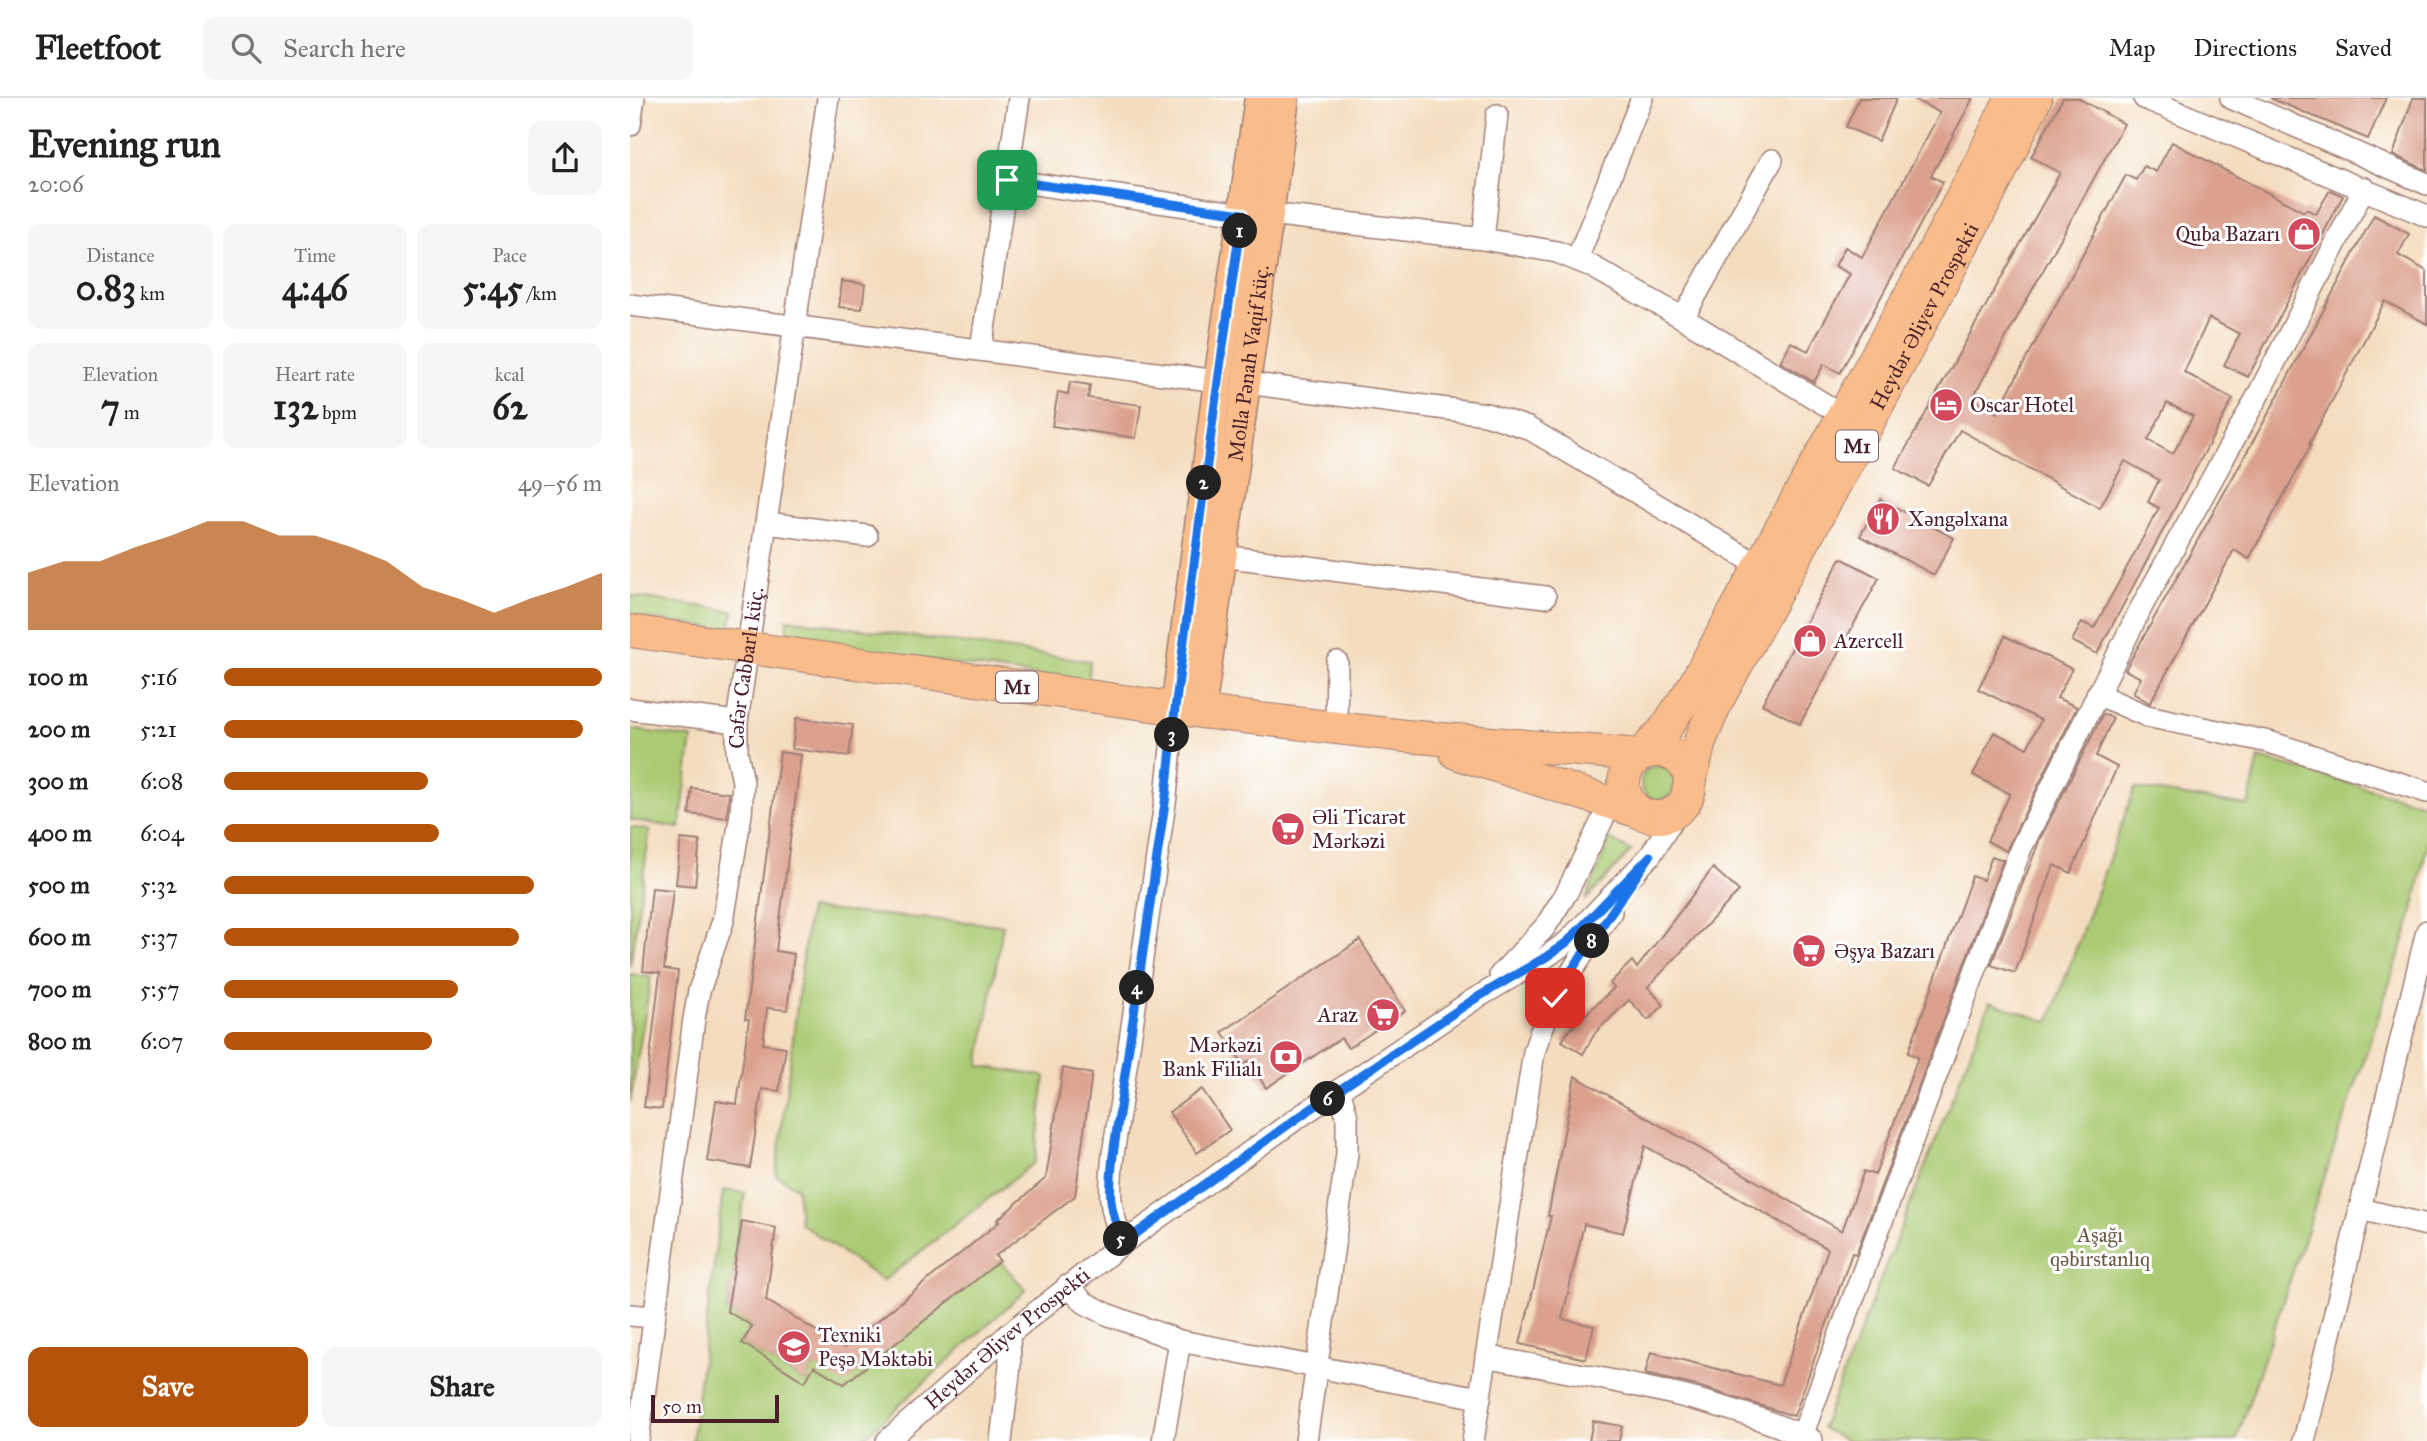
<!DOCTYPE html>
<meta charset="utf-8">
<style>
body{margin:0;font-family:"IM FELL Great Primer",serif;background:#f6f6f6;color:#222;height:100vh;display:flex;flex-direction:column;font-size:26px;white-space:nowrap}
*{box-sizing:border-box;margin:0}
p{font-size:23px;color:#767676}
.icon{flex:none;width:38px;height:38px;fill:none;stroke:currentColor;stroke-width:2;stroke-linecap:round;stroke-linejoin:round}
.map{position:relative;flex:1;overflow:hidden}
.sheet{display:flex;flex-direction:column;background:#fff;width:630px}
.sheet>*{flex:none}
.scale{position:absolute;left:21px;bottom:18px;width:128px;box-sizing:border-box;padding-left:7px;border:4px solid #4a1f2b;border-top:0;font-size:19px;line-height:24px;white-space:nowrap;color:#4a1f2b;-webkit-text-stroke:5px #fff;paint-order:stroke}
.pin{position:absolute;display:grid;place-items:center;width:60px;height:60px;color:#fff;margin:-30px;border-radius:14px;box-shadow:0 4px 10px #0006}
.km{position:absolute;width:35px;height:35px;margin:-18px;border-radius:50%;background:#222;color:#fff;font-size:19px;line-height:35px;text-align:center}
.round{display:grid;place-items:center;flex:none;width:74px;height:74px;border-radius:14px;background:#f6f6f6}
.overview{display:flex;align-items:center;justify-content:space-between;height:119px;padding:0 28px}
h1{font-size:38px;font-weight:700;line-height:52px}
.stats{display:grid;grid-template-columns:repeat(3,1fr);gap:10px;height:119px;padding:7px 28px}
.stats div{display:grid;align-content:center;border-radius:14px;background:#f6f6f6;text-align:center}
.stats b{font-size:35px;font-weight:700}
.stats small{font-size:19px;font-weight:400}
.stats p{font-size:19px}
.chart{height:196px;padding:14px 28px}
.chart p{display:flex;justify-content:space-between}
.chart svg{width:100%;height:126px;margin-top:7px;fill:#b45309;opacity:.7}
.button{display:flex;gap:14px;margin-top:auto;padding:14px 28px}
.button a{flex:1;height:80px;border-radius:14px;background:#b45309;color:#fff;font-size:28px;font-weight:700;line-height:80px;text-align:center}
.button a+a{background:#f6f6f6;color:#222}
ul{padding:0 28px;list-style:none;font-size:23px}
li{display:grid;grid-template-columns:112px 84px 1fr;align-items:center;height:52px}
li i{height:18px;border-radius:9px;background:#b45309}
header{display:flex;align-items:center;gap:42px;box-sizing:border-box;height:98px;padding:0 35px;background:#fff;border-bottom:2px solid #e0e0e0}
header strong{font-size:33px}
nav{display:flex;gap:38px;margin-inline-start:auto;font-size:24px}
.search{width:490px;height:63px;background:#f6f6f6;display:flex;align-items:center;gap:18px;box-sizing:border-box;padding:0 24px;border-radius:14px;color:#767676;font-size:26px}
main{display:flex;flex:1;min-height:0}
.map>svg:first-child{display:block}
</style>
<header>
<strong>Fleetfoot</strong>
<div class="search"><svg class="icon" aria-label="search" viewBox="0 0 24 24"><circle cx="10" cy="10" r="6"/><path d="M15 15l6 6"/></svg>Search here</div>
<nav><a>Map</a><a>Directions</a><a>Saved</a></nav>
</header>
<main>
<section class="sheet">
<div class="overview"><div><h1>Evening run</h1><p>20:06</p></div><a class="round"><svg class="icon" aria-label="share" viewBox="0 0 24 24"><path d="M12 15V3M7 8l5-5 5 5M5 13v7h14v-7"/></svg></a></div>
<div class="stats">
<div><p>Distance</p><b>0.83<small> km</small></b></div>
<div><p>Time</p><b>4:46</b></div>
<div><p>Pace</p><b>5:45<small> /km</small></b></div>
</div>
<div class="stats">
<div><p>Elevation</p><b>7<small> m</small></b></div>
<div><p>Heart rate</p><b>132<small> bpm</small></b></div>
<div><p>kcal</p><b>62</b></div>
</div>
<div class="chart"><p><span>Elevation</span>49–56 m</p>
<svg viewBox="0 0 160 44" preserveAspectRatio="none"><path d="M0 44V24L10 20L20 20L30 15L40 11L50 6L60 6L70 11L80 11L90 15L100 20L110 29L120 33L130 38L140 33L150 29L160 24V44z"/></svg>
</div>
<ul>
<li><b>100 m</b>5:16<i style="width:100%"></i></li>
<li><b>200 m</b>5:21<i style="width:95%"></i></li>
<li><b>300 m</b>6:08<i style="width:54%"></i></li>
<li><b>400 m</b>6:04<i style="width:57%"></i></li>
<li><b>500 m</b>5:32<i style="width:82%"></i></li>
<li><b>600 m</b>5:37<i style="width:78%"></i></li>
<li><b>700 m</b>5:57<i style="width:62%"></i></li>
<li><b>800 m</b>6:07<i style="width:55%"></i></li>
</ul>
<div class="button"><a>Save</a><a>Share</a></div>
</section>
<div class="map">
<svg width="1797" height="1343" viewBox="0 0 1797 1343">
<rect width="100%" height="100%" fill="#fff"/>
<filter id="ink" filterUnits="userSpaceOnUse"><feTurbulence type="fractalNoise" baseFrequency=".0143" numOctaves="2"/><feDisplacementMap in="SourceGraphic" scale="14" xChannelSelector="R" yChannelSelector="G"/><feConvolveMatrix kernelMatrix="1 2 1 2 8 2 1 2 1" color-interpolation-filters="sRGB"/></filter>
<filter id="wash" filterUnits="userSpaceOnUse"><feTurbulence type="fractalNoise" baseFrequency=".00686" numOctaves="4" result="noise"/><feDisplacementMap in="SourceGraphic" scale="28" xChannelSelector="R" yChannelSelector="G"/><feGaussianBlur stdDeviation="1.57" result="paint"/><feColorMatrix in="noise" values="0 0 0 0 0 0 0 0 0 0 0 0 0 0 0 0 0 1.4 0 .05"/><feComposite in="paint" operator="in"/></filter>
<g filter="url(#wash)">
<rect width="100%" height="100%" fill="#f4ddbf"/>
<g fill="#aacb73" stroke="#7a754f" stroke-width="2">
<polygon points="0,498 103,513 100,532 0,518"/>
<polygon points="157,521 460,563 458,585 157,542"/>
<polygon points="0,631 62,640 50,730 0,722"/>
<polygon points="1629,660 1797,707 1797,748 1781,821 1606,1343 1217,1343 1192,1330 1360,904 1419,924 1505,690 1618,708"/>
<circle cx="1028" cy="685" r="17"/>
<polygon points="0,729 20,732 0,869"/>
<polygon points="980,741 1001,753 955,803"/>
<polygon points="179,811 373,827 349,968 415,978 405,1064 253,1183 170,1125 167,1090 146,1077"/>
<polygon points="0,876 21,879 0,1005"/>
<polygon points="93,1092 115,1095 97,1213 122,1228 112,1245 175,1284 184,1268 370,1163 396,1192 230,1343 62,1343"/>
</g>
<g id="blocks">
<g fill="#dba18e" fill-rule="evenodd">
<polygon points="1229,0 1267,0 1248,43 1216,29"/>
<polygon points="1282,0 1343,0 1301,78 1313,84 1210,275 1194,266 1184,284 1150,264 1161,244 1178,253 1220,176 1205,168 1215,149 1232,159 1310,15"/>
<path d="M 1433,0 L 1448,0 L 1494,26 L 1342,301 L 1367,315 L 1496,77 L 1506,82 L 1514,68 L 1526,74 L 1542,44 L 1674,114 L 1676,111 L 1686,116 L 1700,92 L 1713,98 L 1618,279 L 1594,267 L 1610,236 L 1579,220 L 1554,274 L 1603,301 L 1467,556 L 1442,543 L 1452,524 L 1464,530 L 1529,410 L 1518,404 L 1529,382 L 1495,363 L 1470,410 L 1330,332 L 1298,388 L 1265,370 L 1430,75 L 1401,59 ZM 1537,305 L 1563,318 L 1543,356 L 1518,342 Z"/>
<polygon points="1640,0 1756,0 1738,41"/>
<polygon points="1783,0 1797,0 1797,72 1763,57"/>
<polygon points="1744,117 1779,136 1768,157 1797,173 1797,226 1755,203 1679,346 1681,347 1619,461 1604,452 1520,605 1503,595 1511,580 1495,572 1641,311"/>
<polygon points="212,183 235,186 232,211 209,209"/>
<polygon points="440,284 460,287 458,300 511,307 506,340 422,328 428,294 438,296"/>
<polygon points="1250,401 1324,440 1304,477 1230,438"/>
<polygon points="1211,460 1249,480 1170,626 1132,606"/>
<polygon points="1375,538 1442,571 1427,600 1447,609 1376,753 1357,743 1380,696 1343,677 1364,634 1397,650 1411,622 1348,591"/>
<polygon points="1473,616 1483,620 1466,658 1487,669 1441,775 1424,767 1385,875 1361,867 1410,741"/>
<polygon points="166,620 223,627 219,658 162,651"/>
<polygon points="150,654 171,657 146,853 164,856 157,912 137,910 133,946 156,949 149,993 132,991 120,1070 77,1063 86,1003 107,1006 119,921 115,921"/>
<polygon points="62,690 99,695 97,720 59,716"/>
<polygon points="51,741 70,743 65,788 46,786"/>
<polygon points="1362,758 1373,762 1226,1156 1222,1155 1164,1318 1067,1288 1015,1276 1021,1254 1150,1287 1198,1151 1015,1048 993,1135 954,1126 932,1221 964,1228 956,1261 890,1246 921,1118 918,1118 945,978 1212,1133 1234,1073 1245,1077 1288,959 1278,955 1342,778 1353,782"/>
<polygon points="1083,770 1109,793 1018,889 1034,907 1018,922 999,902 965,935 953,956 932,943 941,930 984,890 980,885 1002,863 1007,870"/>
<polygon points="22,790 43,792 34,871 48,873 32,1011 14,1009 30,875 13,873"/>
<polygon points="730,842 775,913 718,950 711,940 636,990 619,963 614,967 592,934"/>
<polygon points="433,970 462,976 445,1098 365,1158 370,1163 214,1286 184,1268 175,1284 112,1245 122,1228 97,1213 112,1123 146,1130 136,1202 214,1250 369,1124 367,1122 416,1080"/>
<polygon points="572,991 600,1032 567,1055 539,1014"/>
<polygon points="963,1323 992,1328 989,1343 959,1343"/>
</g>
</g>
</g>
<g filter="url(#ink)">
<use href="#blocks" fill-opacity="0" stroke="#9f7e75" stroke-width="2"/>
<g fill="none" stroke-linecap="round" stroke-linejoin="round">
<g stroke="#9f7e75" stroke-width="24">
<g id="minor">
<polyline points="1514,0 1797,118"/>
<polyline points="1601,0 1797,86"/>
<polyline points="0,27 4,0"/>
<polyline points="377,82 612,116"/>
<polyline points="639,116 853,141 927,154 961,168 1053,220 1214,318"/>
<polyline points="853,141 867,17"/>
<polyline points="947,161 1012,0"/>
<polyline points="0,207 588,283"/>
<polyline points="1053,220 1142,62"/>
<polyline points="351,251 389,0"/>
<polyline points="616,285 856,316 898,330 1130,468"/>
<polyline points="137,425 237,438"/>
<polyline points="592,458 915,499"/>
<polyline points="1467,596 1517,618 1639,644 1797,694"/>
<polyline points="0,611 107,624"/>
<polyline points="706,630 707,564"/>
<polyline points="870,877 915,829 937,794 996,674"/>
<polyline points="1730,1111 1797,1127"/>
<path d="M 493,1145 C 478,1107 479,1096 483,1057 L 536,698 L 545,611"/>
<polyline points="437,1188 455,1205 479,1217 550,1243 850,1300"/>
<polyline points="0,1217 23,1219"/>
<path d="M 856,1258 C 964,1280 1082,1296 1182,1342"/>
<path id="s1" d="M 8,1343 L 64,921 L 69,893 L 93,823 L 111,716 L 113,684 L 107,654 L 107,624 L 198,0"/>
<path id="s2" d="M 257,1343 L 379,1236 L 493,1145 L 666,1021 L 843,902 L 916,859 L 937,844 L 1020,758 L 1051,708"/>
<polyline points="371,1343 380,1267 379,1236"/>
<polyline points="533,1343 550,1243"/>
<polyline points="676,1343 717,1056 717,1019 710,993"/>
<path d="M 843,1343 L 904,954 C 919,902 951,859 981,814"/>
<polyline points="1170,1343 1391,750 1512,508 1626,301 1734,90"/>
<polyline points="1674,1343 1797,833"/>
</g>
</g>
<g stroke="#9f7e75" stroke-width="31">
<g id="major">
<polyline points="545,611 588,283 629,0"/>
<path id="s3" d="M 571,614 L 655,0"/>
</g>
</g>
<g stroke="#9f7e75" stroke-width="34">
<g id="highway">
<polyline points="0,533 571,614 775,638 1011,657 1035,631 1064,587 1290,179 1348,69 1381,0"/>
<circle cx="1027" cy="686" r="33"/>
<polyline points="826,655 1009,714"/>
<path id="s4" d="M 1057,698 L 1070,643 L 1087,603 L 1235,331 L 1368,79 L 1406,0"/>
</g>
</g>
<use href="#minor" stroke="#fff" stroke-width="21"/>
<use href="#major" stroke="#f9bc8a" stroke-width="28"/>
<use href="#highway" stroke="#f9bc8a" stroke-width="32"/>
</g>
</g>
<g fill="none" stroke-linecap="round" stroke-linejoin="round" filter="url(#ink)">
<g stroke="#fff" stroke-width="14">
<path id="route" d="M 377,82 L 612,116 L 588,283 L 545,611 L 536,698 L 483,1057 C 479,1096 478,1107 493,1145 L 666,1021 L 843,902 L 916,859 L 937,844 L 1020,758 L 941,873 L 925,900"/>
</g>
<use href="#route" stroke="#1a73e8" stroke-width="9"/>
</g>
<defs>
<g id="shop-disc" transform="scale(1.75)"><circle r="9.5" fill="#d1495b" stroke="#fff"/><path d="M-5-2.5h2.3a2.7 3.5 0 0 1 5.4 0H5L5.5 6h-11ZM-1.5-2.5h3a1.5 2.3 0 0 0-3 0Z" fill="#fff"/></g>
<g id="hotel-disc" transform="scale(1.75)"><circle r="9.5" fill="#d1495b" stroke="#fff"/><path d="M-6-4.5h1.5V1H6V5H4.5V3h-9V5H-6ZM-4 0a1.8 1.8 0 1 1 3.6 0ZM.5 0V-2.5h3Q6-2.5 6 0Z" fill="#fff"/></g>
<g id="restaurant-disc" transform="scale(1.75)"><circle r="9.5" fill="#d1495b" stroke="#fff"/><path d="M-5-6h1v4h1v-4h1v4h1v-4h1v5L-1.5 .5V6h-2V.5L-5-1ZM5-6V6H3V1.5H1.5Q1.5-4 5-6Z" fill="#fff"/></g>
<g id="supermarket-disc" transform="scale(1.75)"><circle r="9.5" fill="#d1495b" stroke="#fff"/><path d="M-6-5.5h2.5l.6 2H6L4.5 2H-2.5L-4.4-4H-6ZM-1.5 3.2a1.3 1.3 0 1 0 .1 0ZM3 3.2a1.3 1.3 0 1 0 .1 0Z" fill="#fff"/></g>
<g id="bank-disc" transform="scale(1.75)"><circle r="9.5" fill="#d1495b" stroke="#fff"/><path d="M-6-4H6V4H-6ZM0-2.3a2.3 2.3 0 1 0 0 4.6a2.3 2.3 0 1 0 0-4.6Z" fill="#fff"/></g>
<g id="university-disc" transform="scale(1.75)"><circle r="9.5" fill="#d1495b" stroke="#fff"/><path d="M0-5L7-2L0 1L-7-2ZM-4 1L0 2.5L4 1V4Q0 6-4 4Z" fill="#fff"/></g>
</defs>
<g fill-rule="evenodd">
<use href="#shop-disc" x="1674" y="136"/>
<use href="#hotel-disc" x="1316" y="307"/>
<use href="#restaurant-disc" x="1253" y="421"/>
<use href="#shop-disc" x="1180" y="543"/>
<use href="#supermarket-disc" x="658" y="731"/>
<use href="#supermarket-disc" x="1179" y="853"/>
<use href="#supermarket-disc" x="753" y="917"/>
<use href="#bank-disc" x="656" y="959"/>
<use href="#university-disc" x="164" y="1249"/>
</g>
<g text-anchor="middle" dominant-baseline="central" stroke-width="6" stroke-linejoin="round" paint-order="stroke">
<g fill="#fff" stroke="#80626b" stroke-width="2">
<rect x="1206" y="332.5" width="42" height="31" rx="5"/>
<rect x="366" y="573.5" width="42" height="31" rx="5"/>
</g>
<g font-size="19" font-weight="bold" fill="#4a1f2b">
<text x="1227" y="348">M1</text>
<text x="387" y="589">M1</text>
</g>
<g font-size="21" fill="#4a1f2b" stroke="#fff" text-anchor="start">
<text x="1650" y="136" text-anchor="end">Quba Bazarı</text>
<text x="1340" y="307">Oscar Hotel</text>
<text x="1278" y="421">Xəngəlxana</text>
<text x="1204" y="543">Azercell</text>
<text x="682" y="719">Əli Ticarət<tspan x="682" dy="24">Mərkəzi</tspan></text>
<text x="1204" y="853">Əşya Bazarı</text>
<text x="728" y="917" text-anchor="end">Araz</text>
<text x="632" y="947" text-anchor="end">Mərkəzi<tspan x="632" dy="24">Bank Filialı</tspan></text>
<text x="188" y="1237">Texniki<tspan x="188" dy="24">Peşə Məktəbi</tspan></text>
</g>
<g font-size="21" fill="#4a1f2b" stroke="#fff">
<text stroke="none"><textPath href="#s4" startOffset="537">Heydər Əliyev Prospekti</textPath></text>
<text stroke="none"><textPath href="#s3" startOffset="352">Molla Pənah Vaqif küç.</textPath></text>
<text stroke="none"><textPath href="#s1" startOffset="784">Cəfər Cabbarlı küç.</textPath></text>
<text stroke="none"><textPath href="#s2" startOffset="158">Heydər Əliyev Prospekti</textPath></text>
</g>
<g font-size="21" fill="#6c5b44" stroke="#fff">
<text x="1470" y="1137">Aşağı<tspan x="1470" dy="24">qəbirstanlıq</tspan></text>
</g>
</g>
</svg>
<div class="scale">50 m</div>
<div class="pin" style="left:377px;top:82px;background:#1e9e55"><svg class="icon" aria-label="arrive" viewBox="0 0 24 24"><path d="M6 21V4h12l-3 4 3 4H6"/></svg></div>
<div class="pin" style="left:925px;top:900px;background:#d93025"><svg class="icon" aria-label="check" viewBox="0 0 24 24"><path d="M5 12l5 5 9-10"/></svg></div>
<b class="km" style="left:610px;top:133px">1</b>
<b class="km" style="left:574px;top:385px">2</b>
<b class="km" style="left:542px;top:637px">3</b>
<b class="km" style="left:507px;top:890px">4</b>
<b class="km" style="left:491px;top:1141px">5</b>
<b class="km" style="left:698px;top:1001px">6</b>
<b class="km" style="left:962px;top:843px">8</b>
</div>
</main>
